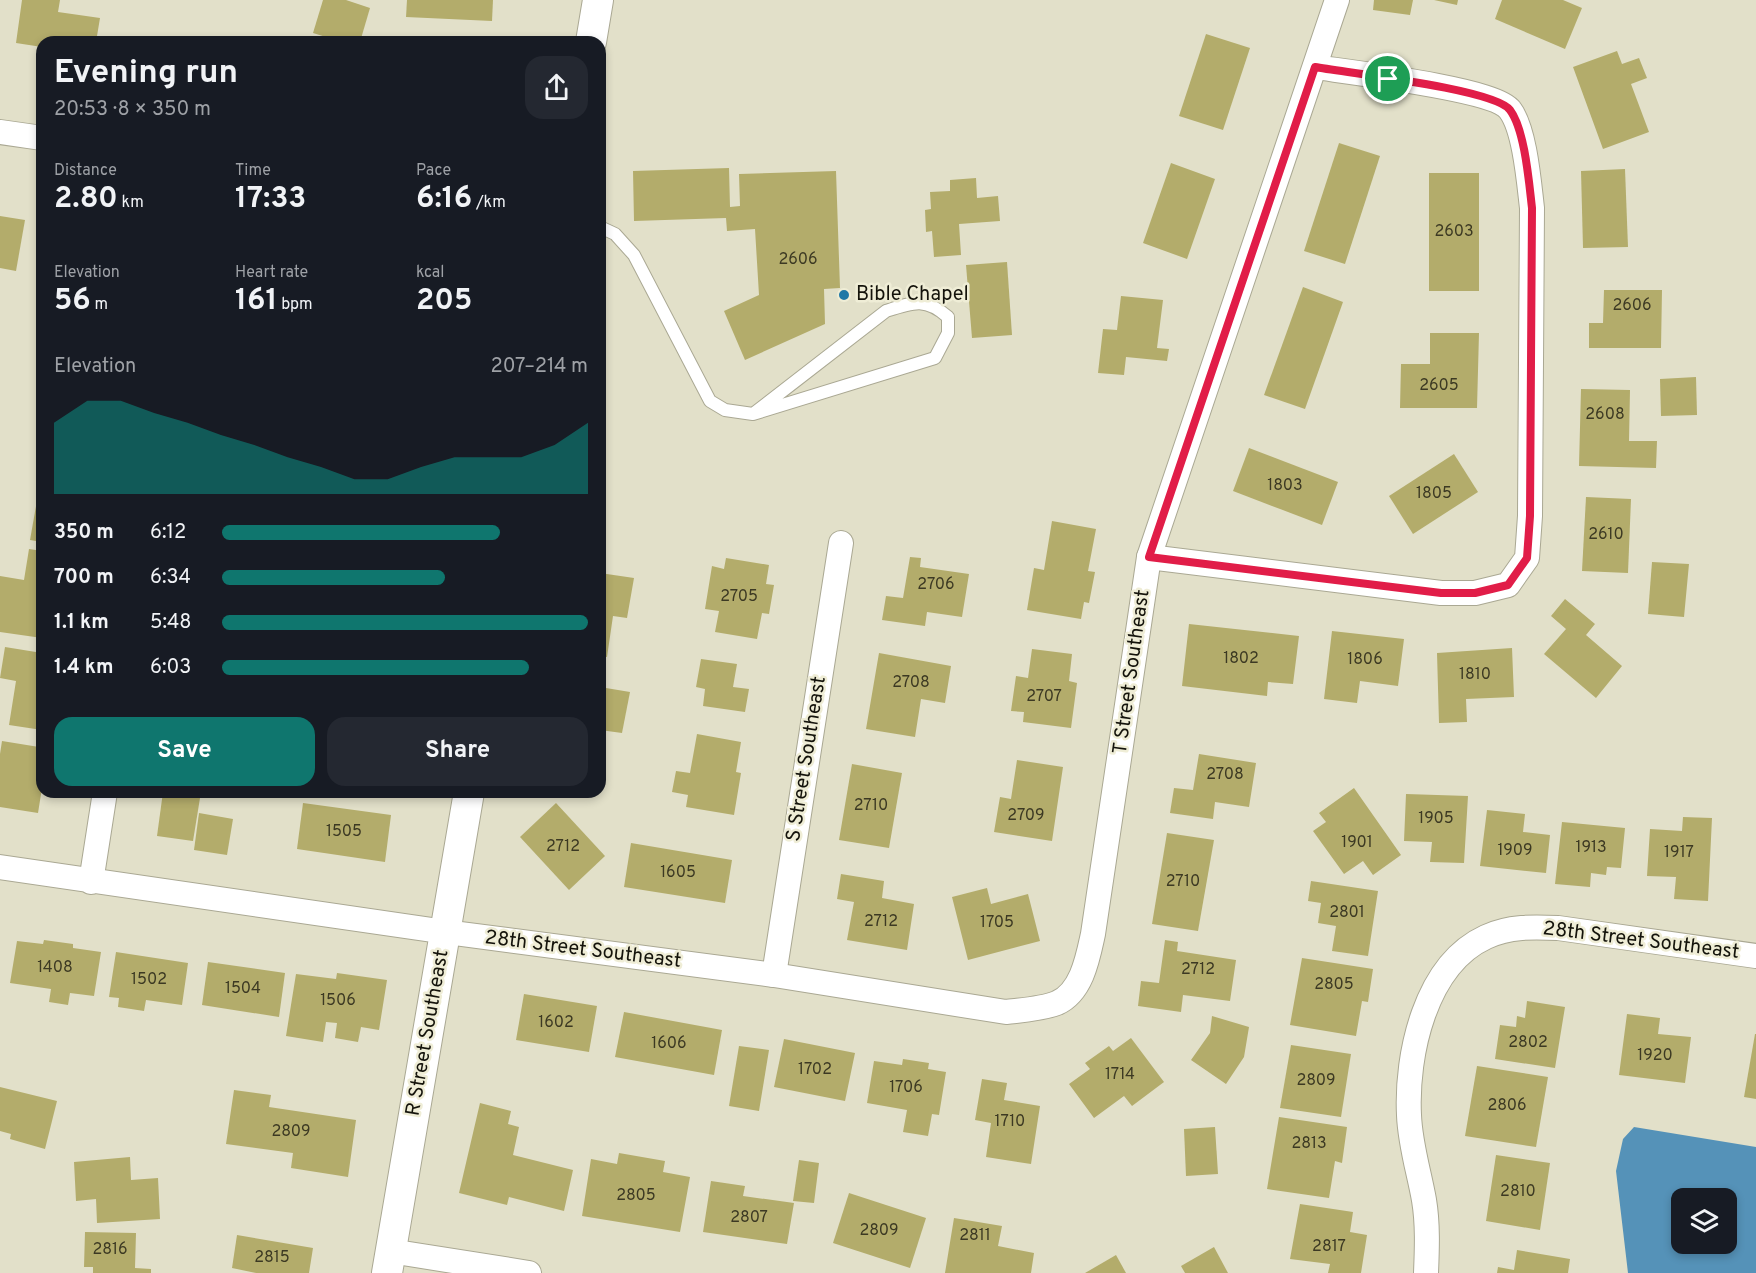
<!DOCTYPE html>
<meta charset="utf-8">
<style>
body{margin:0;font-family:Overpass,sans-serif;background:#242831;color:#f1f3f6;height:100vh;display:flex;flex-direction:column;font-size:22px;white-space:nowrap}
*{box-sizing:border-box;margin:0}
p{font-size:20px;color:#9ea1a6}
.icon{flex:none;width:33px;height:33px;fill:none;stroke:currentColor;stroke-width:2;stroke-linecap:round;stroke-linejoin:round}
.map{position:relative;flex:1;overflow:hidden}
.panel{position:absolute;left:36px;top:36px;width:570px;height:762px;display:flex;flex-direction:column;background:#171b24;border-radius:18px;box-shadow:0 3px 9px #0003}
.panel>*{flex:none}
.tools{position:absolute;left:1671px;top:1188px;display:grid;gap:12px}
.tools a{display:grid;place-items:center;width:66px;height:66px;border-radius:12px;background:#171b24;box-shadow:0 3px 9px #0003;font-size:30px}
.pin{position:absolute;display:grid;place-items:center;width:51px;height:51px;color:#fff;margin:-26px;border:3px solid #fff;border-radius:50%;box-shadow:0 2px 6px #0007}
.round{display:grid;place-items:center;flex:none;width:63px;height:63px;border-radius:18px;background:#242831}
.summary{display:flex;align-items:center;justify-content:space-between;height:102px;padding:0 18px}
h1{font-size:33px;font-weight:700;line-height:45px}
.metrics{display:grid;grid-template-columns:repeat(3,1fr);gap:9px;height:102px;padding:6px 18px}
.metrics div{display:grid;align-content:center}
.metrics b{font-size:30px;font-weight:700}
.metrics small{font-size:16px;font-weight:400}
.metrics p{font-size:16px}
.chart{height:168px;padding:12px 18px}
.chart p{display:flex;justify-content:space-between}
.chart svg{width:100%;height:108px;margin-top:6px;fill:#0f766e;opacity:.7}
.cta{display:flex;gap:12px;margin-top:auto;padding:12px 18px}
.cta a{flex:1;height:69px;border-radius:18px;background:#0f766e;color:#fff;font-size:24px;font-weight:700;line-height:69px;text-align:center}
.cta a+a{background:#242831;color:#f1f3f6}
ul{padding:0 18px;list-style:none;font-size:20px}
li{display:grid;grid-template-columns:96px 72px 1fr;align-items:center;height:45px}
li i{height:15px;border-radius:8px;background:#0f766e}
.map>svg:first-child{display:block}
</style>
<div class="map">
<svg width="1756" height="1273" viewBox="0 0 1756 1273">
<rect width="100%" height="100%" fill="#e2e0c9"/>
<path fill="#5592b8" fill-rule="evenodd" d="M 1634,1127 L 1756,1147 L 1756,1273 L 1628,1273 L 1616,1171 L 1623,1139 ZM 1682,1198 L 1726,1198 L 1726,1244 L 1682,1244 Z"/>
<g fill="#b3ac6b">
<polygon points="22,0 60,0 58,12 100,18 96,42 42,42 42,47 16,43"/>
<polygon points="323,0 346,0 370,8 360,42 342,42 313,33"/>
<polygon points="407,0 493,0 492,21 406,17"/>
<polygon points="1374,0 1413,0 1410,15 1373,10"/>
<polygon points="1434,0 1458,0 1457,5"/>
<polygon points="1502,0 1563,0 1582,8 1565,49 1495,19"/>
<polygon points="1206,34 1250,48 1223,130 1179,116"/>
<polygon points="1617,51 1622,64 1639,58 1647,78 1631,84 1649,132 1603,149 1573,67"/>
<polygon points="1339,143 1380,156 1345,264 1304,251"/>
<polygon points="1171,163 1215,179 1187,259 1143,243"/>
<polygon points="729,168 730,207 740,206 739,174 836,171 840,288 824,289 825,324 745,360 724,311 759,295 755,229 727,231 726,218 634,221 633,171"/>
<polygon points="1625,169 1628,247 1583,248 1581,171"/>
<rect x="1429" y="173" width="50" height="118"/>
<polygon points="976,178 977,198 998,196 1000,221 959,224 961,255 934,257 932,231 926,232 925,210 931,209 930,192 950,191 950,180"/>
<polygon points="0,216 25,220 16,271 0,268"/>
<polygon points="1007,262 1012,335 972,338 966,265"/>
<polygon points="1303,287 1343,302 1305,409 1264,395"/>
<polygon points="1604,290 1662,290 1661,348 1589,348 1589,323 1603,323"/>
<polygon points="1121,296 1163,300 1157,348 1169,349 1167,361 1126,357 1124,375 1098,373 1103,329 1117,330"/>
<polygon points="1430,333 1479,333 1477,408 1400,408 1401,364 1430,364"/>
<polygon points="1696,377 1697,415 1661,416 1660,379"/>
<polygon points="1581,389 1630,390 1629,441 1657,441 1656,468 1579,466"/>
<polygon points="1249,448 1338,482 1322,525 1233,491"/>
<polygon points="1454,454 1478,492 1413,534 1389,496"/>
<polygon points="41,478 42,478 42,542 30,540"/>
<polygon points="1586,497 1631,499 1628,573 1582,571"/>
<polygon points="1052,521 1096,529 1088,571 1095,572 1089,603 1084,602 1081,619 1027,610 1034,568 1044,570"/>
<polygon points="29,549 42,551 42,638 0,632 0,576 24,580"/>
<polygon points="910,557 921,558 920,567 969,574 962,617 927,612 925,626 882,620 886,596 903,598"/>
<polygon points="726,558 769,565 766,584 774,585 769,614 762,613 757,639 715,632 719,611 705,609 712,566 724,569"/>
<polygon points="1652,562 1689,564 1684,617 1648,614"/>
<polygon points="600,573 634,578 627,618 613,616 607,657 600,656"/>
<polygon points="1565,599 1595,624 1586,635 1622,666 1596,698 1544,654 1566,629 1551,616"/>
<polygon points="1189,624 1299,636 1293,684 1268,682 1267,696 1182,686"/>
<polygon points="1332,631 1404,639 1398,686 1360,681 1357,703 1324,699"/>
<polygon points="5,647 42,653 42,730 9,725 16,681 0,678"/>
<polygon points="1512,648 1514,697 1466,699 1467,722 1439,723 1437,653"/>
<polygon points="1032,649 1072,654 1069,681 1077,683 1071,728 1023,722 1024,712 1011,711 1016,676 1028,678"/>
<polygon points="879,653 951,666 945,703 921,699 915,737 866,729"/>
<polygon points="701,659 737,664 733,687 749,689 745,712 703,706 705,689 696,687"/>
<polygon points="600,687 630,692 622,733 600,730"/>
<polygon points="697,734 741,742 736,772 741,773 734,815 686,807 688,795 672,792 676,771 690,773"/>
<polygon points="2,741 39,747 36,763 42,764 42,788 38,813 0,807 0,754"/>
<polygon points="1199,754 1256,763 1249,807 1215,802 1213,819 1170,813 1174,788 1193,790"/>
<polygon points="1017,760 1063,767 1052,841 994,832 1000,797 1011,799"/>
<polygon points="852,764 902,773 889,848 839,840"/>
<polygon points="1354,788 1401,855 1373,875 1363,861 1344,874 1313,831 1326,822 1319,813"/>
<polygon points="163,792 201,792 193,841 157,836"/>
<polygon points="1406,794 1468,796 1464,863 1430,862 1432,842 1404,841"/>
<polygon points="303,803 391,815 385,862 297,849"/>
<polygon points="556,803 605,856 569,890 520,837"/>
<polygon points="1487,810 1525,814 1523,832 1550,835 1546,873 1480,866"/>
<polygon points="199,813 233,819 227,855 194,850"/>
<polygon points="1683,817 1712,818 1708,901 1674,899 1676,877 1647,876 1650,829 1682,831"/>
<polygon points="1562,822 1625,828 1621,868 1607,867 1606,875 1591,873 1590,887 1555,884"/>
<polygon points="1167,833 1214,840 1198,931 1152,924"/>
<polygon points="631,843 732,860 725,903 624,887"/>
<polygon points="841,874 884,881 882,898 914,904 907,950 847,940 854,902 837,899"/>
<polygon points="1311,881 1378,891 1368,956 1332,951 1336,926 1318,923 1321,903 1308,901"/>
<polygon points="987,888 991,904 1028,894 1040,941 968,960 952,897"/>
<polygon points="44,940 73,944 73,948 101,952 94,996 70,993 68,1005 49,1002 51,989 10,983 17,941 43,944"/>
<polygon points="1165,940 1178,942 1177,951 1236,960 1230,1001 1183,995 1181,1012 1138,1006 1141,981 1159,983"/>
<polygon points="116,952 188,963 182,1005 146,1000 144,1011 118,1007 119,998 109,997"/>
<polygon points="1302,958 1373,969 1368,1002 1362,1001 1356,1036 1290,1025"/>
<polygon points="208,962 285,973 279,1017 202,1005"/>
<polygon points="337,973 387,980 379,1030 361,1027 358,1042 335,1038 337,1023 326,1022 323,1042 286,1036 296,974 336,979"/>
<polygon points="524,994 597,1006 589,1052 516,1040"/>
<polygon points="1527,1001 1565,1007 1555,1068 1495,1059 1500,1025 1516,1027 1517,1016 1525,1018"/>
<polygon points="624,1012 722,1030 714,1075 615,1057"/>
<polygon points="1627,1014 1660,1018 1658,1034 1691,1037 1685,1083 1619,1075"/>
<polygon points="1212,1016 1249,1027 1244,1057 1226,1084 1191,1060 1210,1033"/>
<polygon points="1755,1034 1756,1034 1756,1099 1744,1097"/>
<polygon points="1131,1038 1164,1082 1132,1106 1124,1096 1094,1118 1069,1084 1090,1069 1085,1063 1109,1046 1113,1051"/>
<polygon points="784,1039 855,1053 845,1101 774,1087"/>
<polygon points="1291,1045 1351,1054 1341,1117 1280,1108"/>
<polygon points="739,1046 769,1050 759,1111 729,1106"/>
<polygon points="903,1059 929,1063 928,1069 946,1072 939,1115 932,1114 928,1136 903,1132 907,1110 867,1103 874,1061 902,1065"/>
<polygon points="1477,1066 1548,1077 1536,1147 1465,1136"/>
<polygon points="982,1079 1007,1083 1004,1100 1040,1106 1031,1164 986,1157 991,1123 975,1120"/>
<polygon points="0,1087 57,1101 45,1149 10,1139 11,1134 0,1131"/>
<polygon points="234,1090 271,1095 269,1107 356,1120 348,1177 291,1168 293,1153 226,1144"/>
<polygon points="480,1103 511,1111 508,1124 519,1127 513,1155 573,1170 564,1211 509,1197 507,1205 459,1193"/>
<polygon points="1279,1117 1347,1127 1342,1163 1335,1161 1329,1198 1267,1189"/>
<polygon points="1215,1127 1218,1174 1186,1176 1184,1129"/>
<polygon points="619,1153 665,1161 663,1172 690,1177 680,1232 582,1216 591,1159 617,1164"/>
<polygon points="1496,1155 1550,1163 1540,1230 1486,1221"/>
<polygon points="130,1157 131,1180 158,1178 160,1219 97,1223 96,1199 76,1201 74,1162"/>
<polygon points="799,1160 819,1163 814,1203 793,1201"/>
<polygon points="711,1181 745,1186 743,1196 794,1203 787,1244 703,1232"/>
<polygon points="849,1193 926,1218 910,1268 833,1243"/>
<polygon points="1300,1204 1353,1212 1350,1232 1367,1235 1361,1273 1328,1273 1330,1264 1290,1259"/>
<polygon points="954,1218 1002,1226 998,1246 1034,1253 1031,1273 945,1273"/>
<polygon points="85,1232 136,1233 135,1268 151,1269 151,1273 93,1273 93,1267 84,1267"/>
<polygon points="237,1235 313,1248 309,1273 256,1273 232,1268"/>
<polygon points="1214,1247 1228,1273 1185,1273 1181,1266"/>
<polygon points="1517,1250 1570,1259 1568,1273 1497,1273 1498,1267 1514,1270"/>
<polygon points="1116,1255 1126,1273 1085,1273"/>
</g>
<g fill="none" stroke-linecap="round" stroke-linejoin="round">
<g stroke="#aaa893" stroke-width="14">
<path id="service" d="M 600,227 L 615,234 L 634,255 L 710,401 L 725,410 L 753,414 L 935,358 L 948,333 L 948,317 C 926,297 913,302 886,311 L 753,414"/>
</g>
<g stroke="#aaa893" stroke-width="26">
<g id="minor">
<polyline points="0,132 42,138"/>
<path d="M 1149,557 L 1441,593 L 1475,593 L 1508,585 L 1527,558 L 1530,516 L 1532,208 C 1529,183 1525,130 1510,110 C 1495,89 1348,72 1315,67"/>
<path d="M 0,867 L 446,932 L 774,975 L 1006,1012 C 1023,1010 1042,1009 1057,1003 C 1082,992 1088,957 1093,934 L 1149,557 L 1337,0"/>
<polyline points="91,882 105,792"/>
<polyline points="774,975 841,543"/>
<polyline points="390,1251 529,1273"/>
<path d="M 1426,1273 C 1427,1249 1428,1224 1424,1200 C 1419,1172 1410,1144 1409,1115 C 1406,1055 1425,965 1486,937 C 1509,926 1534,927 1558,928 L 1756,956"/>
</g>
</g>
<g stroke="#aaa893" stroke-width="32">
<g id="tertiary">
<polyline points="591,42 598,0"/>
<polyline points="387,1273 469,792"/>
</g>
</g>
<use href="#service" stroke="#fff" stroke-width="12"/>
<use href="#minor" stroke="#fff" stroke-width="24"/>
<use href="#tertiary" stroke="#fff" stroke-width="30"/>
</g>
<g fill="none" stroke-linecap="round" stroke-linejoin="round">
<g stroke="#fff" stroke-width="12">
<path id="route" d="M 1315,67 C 1348,73 1494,89 1510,110 C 1525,130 1529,183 1532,208 L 1530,516 L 1527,558 L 1508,585 L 1475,593 L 1441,593 L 1149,557 Z"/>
</g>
<use href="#route" stroke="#e11d48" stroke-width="8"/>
</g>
<circle fill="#1f78a6" stroke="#efedd6" stroke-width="2" cx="844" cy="295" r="6"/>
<g text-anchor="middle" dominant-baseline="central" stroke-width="5" stroke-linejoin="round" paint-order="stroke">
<g font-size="16" fill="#3c3923">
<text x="1454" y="232">2603</text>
<text x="798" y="260">2606</text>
<text x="1632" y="306">2606</text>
<text x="1439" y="386">2605</text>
<text x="1605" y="415">2608</text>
<text x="1285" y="486">1803</text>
<text x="1434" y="494">1805</text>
<text x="1606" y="535">2610</text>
<text x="936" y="585">2706</text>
<text x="739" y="597">2705</text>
<text x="1241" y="659">1802</text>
<text x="1365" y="660">1806</text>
<text x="1475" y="675">1810</text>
<text x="911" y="683">2708</text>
<text x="1044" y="697">2707</text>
<text x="1225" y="775">2708</text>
<text x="871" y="806">2710</text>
<text x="1026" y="816">2709</text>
<text x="1436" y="819">1905</text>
<text x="344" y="832">1505</text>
<text x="1357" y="843">1901</text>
<text x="563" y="847">2712</text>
<text x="1591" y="848">1913</text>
<text x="1515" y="851">1909</text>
<text x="1679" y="853">1917</text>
<text x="678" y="873">1605</text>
<text x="1183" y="882">2710</text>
<text x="1347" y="913">2801</text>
<text x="881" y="922">2712</text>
<text x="997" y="923">1705</text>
<text x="55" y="968">1408</text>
<text x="1198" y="970">2712</text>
<text x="149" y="980">1502</text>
<text x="1334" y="985">2805</text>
<text x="243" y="989">1504</text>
<text x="338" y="1001">1506</text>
<text x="556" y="1023">1602</text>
<text x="1528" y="1043">2802</text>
<text x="669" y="1044">1606</text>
<text x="1655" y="1056">1920</text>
<text x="815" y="1070">1702</text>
<text x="1120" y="1075">1714</text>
<text x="1316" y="1081">2809</text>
<text x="906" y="1088">1706</text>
<text x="1507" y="1106">2806</text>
<text x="1010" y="1122">1710</text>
<text x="291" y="1132">2809</text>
<text x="1309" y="1144">2813</text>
<text x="1518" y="1192">2810</text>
<text x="636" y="1196">2805</text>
<text x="749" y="1218">2807</text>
<text x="879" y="1231">2809</text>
<text x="975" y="1236">2811</text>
<text x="1329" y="1247">2817</text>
<text x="110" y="1250">2816</text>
<text x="272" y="1258">2815</text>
</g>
<g font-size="20" fill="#14130b" stroke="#efedd6" text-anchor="start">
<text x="856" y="295">Bible Chapel</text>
</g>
<g font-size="20" fill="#14130b" stroke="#efedd6">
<text transform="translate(1132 672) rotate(-82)">T Street Southeast</text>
<text transform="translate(807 759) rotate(-81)">S Street Southeast</text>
<text transform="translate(1641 941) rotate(7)">28th Street Southeast</text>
<text transform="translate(583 950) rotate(7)">28th Street Southeast</text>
<text transform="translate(428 1033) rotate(-80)">R Street Southeast</text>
</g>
</g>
</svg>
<div class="tools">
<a><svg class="icon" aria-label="layers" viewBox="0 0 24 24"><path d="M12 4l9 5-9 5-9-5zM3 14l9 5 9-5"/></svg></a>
</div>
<div class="pin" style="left:1388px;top:79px;background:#1e9e55"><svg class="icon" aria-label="arrive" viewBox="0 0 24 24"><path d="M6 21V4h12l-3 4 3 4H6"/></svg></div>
<section class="panel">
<div class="summary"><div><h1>Evening run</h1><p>20:53 · 8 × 350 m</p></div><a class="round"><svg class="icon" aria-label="share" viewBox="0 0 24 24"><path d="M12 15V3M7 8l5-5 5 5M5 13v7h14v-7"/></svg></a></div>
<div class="metrics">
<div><p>Distance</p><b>2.80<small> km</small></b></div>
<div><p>Time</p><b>17:33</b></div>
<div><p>Pace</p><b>6:16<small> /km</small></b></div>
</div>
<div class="metrics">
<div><p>Elevation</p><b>56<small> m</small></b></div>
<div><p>Heart rate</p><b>161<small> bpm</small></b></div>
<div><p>kcal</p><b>205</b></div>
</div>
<div class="chart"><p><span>Elevation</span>207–214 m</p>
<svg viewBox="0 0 160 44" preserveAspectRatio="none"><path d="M0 44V15L10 6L20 6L30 11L40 15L50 20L60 24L70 29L80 33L90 38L100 38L110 33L120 29L130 29L140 29L150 24L160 15V44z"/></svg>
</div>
<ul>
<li><b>350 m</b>6:12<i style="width:76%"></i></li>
<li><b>700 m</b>6:34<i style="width:61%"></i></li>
<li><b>1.1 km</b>5:48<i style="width:100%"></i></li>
<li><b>1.4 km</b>6:03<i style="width:84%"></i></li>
</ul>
<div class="cta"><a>Save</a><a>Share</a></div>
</section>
</div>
